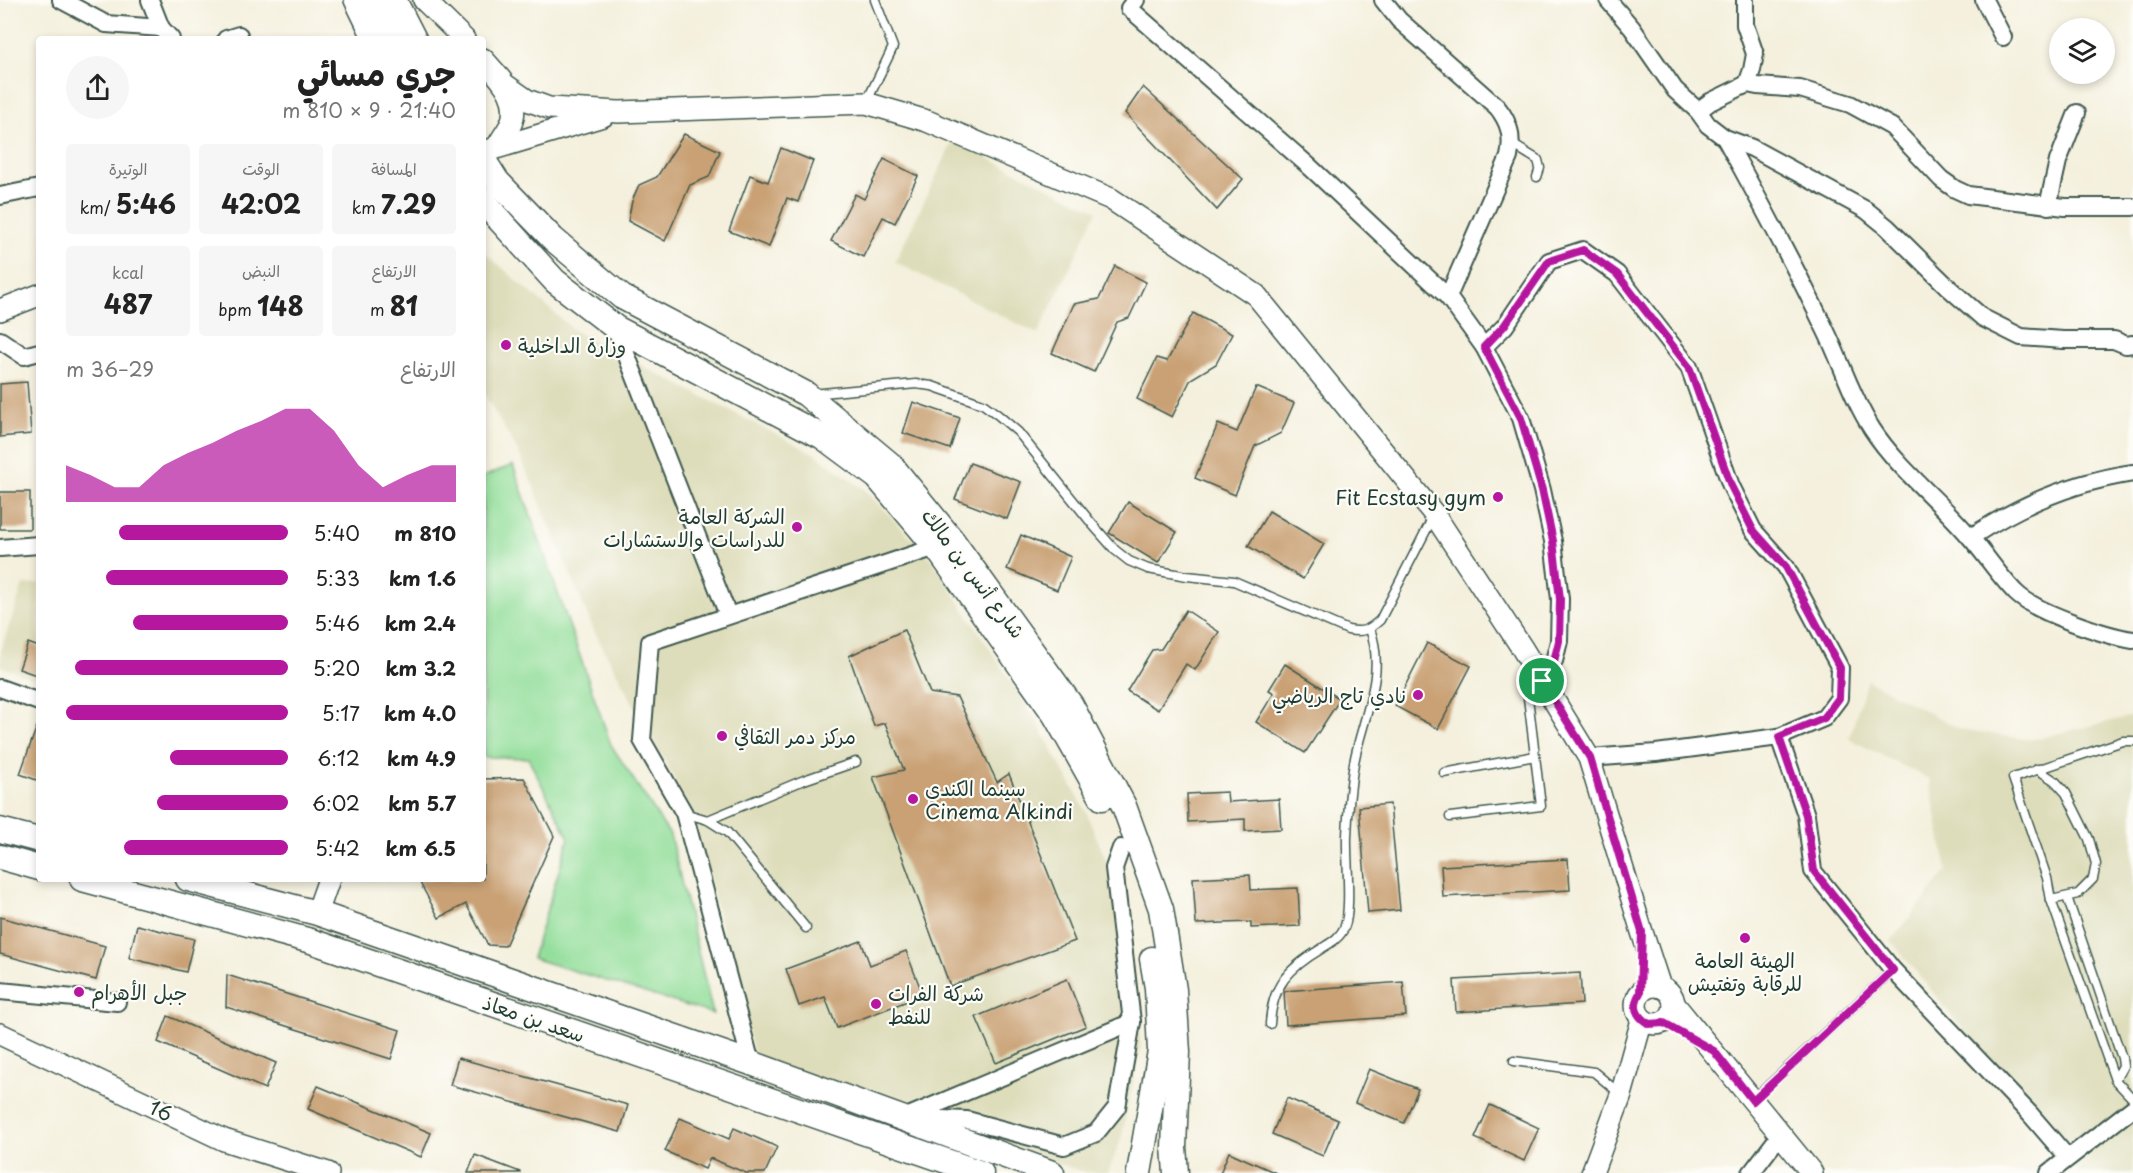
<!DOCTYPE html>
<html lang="ar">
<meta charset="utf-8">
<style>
body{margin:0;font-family:"Playpen Sans","Playpen Sans Arabic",sans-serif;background:#f6f6f6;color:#222;direction:rtl;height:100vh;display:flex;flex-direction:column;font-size:22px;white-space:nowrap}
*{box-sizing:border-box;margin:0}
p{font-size:20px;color:#767676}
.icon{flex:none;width:33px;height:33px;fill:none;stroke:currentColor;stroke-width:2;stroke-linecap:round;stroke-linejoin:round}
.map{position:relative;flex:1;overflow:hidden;direction:ltr}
.details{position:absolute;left:36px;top:36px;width:450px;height:846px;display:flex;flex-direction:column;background:#fff;border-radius:6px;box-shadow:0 3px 9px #0003;direction:rtl}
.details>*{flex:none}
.fabs{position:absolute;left:2049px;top:18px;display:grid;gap:12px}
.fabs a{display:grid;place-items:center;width:66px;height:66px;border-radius:50%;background:#fff;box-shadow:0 3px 9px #0003;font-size:30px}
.pin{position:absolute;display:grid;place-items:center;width:51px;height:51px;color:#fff;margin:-26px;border:3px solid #fff;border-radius:50%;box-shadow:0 2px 6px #0007}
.round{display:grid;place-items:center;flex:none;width:63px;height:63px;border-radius:32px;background:#f6f6f6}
.headline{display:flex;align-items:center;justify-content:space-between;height:102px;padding:0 30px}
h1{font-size:33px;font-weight:700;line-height:45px}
.stats{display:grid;grid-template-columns:repeat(3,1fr);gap:9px;height:102px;padding:6px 30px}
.stats div{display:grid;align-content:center;border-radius:6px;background:#f6f6f6;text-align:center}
.stats b{font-size:26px;font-weight:700}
.stats small{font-size:16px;font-weight:400}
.stats p{font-size:16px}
.chart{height:168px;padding:12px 30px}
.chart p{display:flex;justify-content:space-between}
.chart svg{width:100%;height:108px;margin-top:6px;fill:#b5179e;opacity:.7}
ul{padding:0 30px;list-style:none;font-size:20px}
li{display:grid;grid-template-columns:96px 72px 1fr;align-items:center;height:45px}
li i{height:15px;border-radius:8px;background:#b5179e}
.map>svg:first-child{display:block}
</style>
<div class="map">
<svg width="2133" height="1173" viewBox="0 0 2133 1173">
<rect width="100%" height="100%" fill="#fdfcf7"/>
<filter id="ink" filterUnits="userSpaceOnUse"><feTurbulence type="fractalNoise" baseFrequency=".0167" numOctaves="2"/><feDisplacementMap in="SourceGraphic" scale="12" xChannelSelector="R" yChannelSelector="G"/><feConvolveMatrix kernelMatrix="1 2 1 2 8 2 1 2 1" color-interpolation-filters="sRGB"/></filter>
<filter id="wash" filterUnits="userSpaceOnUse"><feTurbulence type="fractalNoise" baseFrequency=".008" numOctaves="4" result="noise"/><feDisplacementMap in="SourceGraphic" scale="24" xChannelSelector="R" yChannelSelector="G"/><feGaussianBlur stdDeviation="1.35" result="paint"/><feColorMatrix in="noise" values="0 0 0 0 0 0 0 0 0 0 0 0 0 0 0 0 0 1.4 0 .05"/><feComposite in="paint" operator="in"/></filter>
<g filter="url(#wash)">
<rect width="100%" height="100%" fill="#f4f0dd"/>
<g fill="#deddbb">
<polygon points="953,141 1097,211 1038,334 895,262"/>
<polygon points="483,251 576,332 815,454 865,490 930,557 1034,717 1085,810 1127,910 1141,1047 1121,1139 1108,1173 1086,1173 903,1112 755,1058 691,810 595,633 520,455 483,392"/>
<polygon points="39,583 39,681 0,666 0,652 23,585"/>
<polygon points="1867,680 1960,729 2030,740 2133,716 2133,1173 2079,1173 1891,941 1947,871 1929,779 1849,739"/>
</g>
<polygon fill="#92de9a" stroke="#588e67" stroke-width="1.5" points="513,465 611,745 670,835 713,1014 532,958 569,838 528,758 486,757 483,755 483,477"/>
<g id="blocks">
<g fill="#c9a174">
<polygon points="1143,87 1243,179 1217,210 1125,113"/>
<polygon points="684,134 720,151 709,177 690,185 665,241 628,221 632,201 639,185 657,177"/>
<polygon points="781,148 813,161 798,202 787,198 769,247 729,231 750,175 768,182"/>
<polygon points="884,159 918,176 895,223 883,217 863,257 831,241 855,194 864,199"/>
<polygon points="1115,266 1146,282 1129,318 1117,322 1094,372 1052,353 1074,304 1099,299"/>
<polygon points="1193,313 1232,334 1216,364 1191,379 1172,417 1137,399 1157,358 1167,361"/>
<polygon points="27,382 31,434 0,437 0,384"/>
<polygon points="1256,387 1294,403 1281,433 1255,446 1235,495 1195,478 1218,424 1237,432"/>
<polygon points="913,402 960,418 950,449 903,433"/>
<polygon points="970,463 1021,482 1007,519 955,499"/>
<rect x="0" y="492" width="30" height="37"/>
<polygon points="1128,502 1177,532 1158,563 1109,533"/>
<polygon points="1269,511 1324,544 1303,579 1248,546"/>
<polygon points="1021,535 1071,557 1057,590 1007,569"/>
<polygon points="1186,610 1219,632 1195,670 1186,664 1158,710 1127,691 1152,650 1161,649"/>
<polygon points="904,630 930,693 957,697 997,782 1009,774 1075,941 950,986 873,777 904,770 885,723 874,726 849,656"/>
<polygon points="28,643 39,647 39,676 19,669"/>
<polygon points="1427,643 1471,666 1438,729 1395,706"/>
<polygon points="1285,664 1340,699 1305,753 1256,722 1274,693 1269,690"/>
<polygon points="37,726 39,727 39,781 20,774"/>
<polygon points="524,778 554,836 505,946 488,945 466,904 439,918 418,879 483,879 483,779"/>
<polygon points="1227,792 1228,802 1279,799 1281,829 1245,831 1245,819 1188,822 1187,794"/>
<polygon points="1390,804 1400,910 1368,913 1359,807"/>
<polygon points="1568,859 1570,890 1443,897 1441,866"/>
<polygon points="1250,875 1251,890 1298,888 1300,926 1251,928 1251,922 1196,924 1193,878"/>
<polygon points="0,917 105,946 96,980 0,954"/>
<polygon points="137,925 194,939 186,972 129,958"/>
<polygon points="861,941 870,965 906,951 923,995 837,1028 825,997 799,1006 786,969"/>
<polygon points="1580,973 1582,1004 1456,1012 1454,980"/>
<polygon points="227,975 400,1030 391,1059 226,1007"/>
<polygon points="1067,979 1086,1026 996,1063 976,1017"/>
<polygon points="1403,982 1406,1016 1286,1025 1284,991"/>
<polygon points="168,1016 276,1063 265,1089 158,1042"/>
<polygon points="458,1058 628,1105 620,1132 450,1085"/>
<polygon points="1369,1069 1418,1089 1404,1123 1355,1103"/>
<polygon points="318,1086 431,1133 421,1157 308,1109"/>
<polygon points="1287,1098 1338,1120 1323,1156 1272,1134"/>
<polygon points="1490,1105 1539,1128 1524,1161 1475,1138"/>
<polygon points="680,1118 729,1139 734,1128 777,1147 765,1173 746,1173 710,1158 705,1169 665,1151"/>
<polygon points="1229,1152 1276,1173 1220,1173"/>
<polygon points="475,1155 520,1172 520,1173 468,1173"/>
</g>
</g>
</g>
<g filter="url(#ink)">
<use href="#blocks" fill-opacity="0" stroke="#3f584d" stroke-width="1.5"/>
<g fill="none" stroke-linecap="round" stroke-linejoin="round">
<g stroke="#3f584d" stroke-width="11">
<g id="service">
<polyline points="866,103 893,47 875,0"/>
<polyline points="1512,144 1538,160 1540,168 1537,177"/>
<path d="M 812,394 L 916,384 L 932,386 L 983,404 L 998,415 L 1018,432 L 1093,525 L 1115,550 L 1129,561 L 1148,569 L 1187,576 L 1234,581 L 1348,630 C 1363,633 1369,630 1380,620 L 1433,517"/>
<polyline points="2133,741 2123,741 2013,778 2047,878 2051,900 2115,1080 2133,1099"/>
<polyline points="2037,769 2055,781 2066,793 2089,839 2096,864 2093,879 2078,894 2051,900"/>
<polyline points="1444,773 1535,756"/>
<polyline points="684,813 708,820 727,832 806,928"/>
<polyline points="1450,817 1541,806 1524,664"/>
<polyline points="708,820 804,780 856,762"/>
<polyline points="2067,897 2122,1058 2123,1066 2115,1080"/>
<path d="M 1270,1024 C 1272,985 1289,968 1321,949 C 1330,943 1340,938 1344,928 C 1352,912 1346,857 1347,836 C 1348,812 1350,787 1354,763 C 1362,718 1387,675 1370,629"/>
<polyline points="1514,1061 1594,1072 1619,1093"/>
<polyline points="1753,1100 1893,970"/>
</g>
</g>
<g stroke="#3f584d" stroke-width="20">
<g id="minor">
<polyline points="61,0 106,24 161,28"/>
<polyline points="150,0 161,28 171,39"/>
<polyline points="1136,0 1129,8 1310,167 1448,297 1484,347"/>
<path d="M 1383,0 L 1399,20 L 1497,107 C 1510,123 1513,137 1509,157 L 1448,297"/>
<polyline points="1608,0 1632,28 1675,90 1698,111 1708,125 1725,138 1752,148 1866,210 1887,227 1950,289 1983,318 2021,337 2063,340 2114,340 2126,345 2133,344"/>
<polyline points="1984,0 2003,37"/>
<polyline points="226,39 239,35"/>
<polyline points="1747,84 1757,86 1800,89 1850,104 1892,127 1941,179 1955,189 1968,195 2065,207 2133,207"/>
<polyline points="1698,111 1710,102 1747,84 1752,70 1755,54 1745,25 1745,0"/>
<path d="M 1725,138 C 1760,201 1794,265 1826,331 C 1842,364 1852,398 1872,429 C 1899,470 1939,500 1970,537 C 1986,555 1999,576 2016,593 C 2035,612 2106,636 2133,640"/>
<polyline points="0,196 39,188"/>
<polyline points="2048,206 2058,161 2077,113"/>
<polyline points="616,328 728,615"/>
<polyline points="0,340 24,356 39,352"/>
<path d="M 1971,537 C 2021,504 2073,482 2133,473"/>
<polyline points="0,548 39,545"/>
<polyline points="1542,681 1554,661 1559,641 1560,599 1553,541 1542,490 1521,418 1484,347 1505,326 1549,261 1583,250 1617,274 1689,367 1731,486 1753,530 1786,567 1840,668 1839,698 1824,718 1779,737 1806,815 1813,871 1893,970 2030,1114 2067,1157"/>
<polyline points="0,688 39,702"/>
<polyline points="1589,758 1656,753 1779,737"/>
<polyline points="0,991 117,1002"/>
<polyline points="751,1063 684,813 642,740 650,642 936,547"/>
<polyline points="911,1115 1132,1022"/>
<polyline points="916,1118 967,1120 1064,1146 1096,1133 1117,1107 1132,1022 1114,868 1121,848"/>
<polyline points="1751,1173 1780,1135"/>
<polyline points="2049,1173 2133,1108"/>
</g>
</g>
<g stroke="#3f584d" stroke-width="24">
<g id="tertiary">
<polyline points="355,0 374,39"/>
<polyline points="424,0 464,39"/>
<path d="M 483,59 C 499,77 523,99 510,126 C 506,133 501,140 497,147"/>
<polyline points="507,86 527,100 549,108 619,112 866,103 927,121 1111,199 1256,295 1434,514 1522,648 1589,758 1642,932 1660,987"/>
<polyline points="483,152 603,116"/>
<polyline points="0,310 39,295"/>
<polyline points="317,913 329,879"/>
<circle cx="1655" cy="1005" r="19"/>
<polyline points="1674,1004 1812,1173"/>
<polyline points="0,1034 224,1140 328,1173"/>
<polyline points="1592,1173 1621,1095 1642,1020"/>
</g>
</g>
<g stroke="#3f584d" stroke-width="27">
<g id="secondary">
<polyline points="370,0 390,39"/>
<polyline points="394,0 414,39"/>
<polyline points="483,159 497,181 553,239 622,297 806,394 891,465 952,540 1071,705 1124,806 1161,909 1174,990 1178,1052 1174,1147 1176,1173"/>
<polyline points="483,199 495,215 555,281 616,328 823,437 877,477 936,547 1055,715 1102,798"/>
<polyline points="0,830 39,840"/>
<polyline points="0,857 39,868"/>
<polyline points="82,879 311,941 981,1173"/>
<polyline points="188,879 317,913 751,1063 1052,1173"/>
<polyline points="1139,1173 1160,1051 1157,988 1152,959"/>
</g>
</g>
<use href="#service" stroke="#fff" stroke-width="8"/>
<use href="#minor" stroke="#fff" stroke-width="16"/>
<use href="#tertiary" stroke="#fff" stroke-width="21"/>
<use href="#secondary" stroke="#fff" stroke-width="24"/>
</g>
</g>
<g fill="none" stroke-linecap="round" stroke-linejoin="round" filter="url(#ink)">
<g stroke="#fff" stroke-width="12">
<path id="route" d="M 1583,250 L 1617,274 L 1689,367 L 1731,486 L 1753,530 L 1786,567 L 1840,668 L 1839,698 L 1824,718 L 1779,737 L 1806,815 L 1814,871 L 1893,970 L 1753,1101 L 1714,1051 L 1664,1023 L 1649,1024 C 1636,1016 1632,1006 1640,993 L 1642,932 L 1590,758 L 1542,681 L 1554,661 L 1559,641 L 1560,599 L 1553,541 L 1542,490 L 1521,418 L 1484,347 L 1504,326 L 1549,261 Z"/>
</g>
<use href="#route" stroke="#b5179e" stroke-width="8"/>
</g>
<g fill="#b5179e" stroke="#fdfcf7" stroke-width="2">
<circle cx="506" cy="345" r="6"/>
<circle cx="1498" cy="497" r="6"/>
<circle cx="797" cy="527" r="6"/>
<circle cx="1418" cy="695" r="6"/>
<circle cx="722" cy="736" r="6"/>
<circle cx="913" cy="799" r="6"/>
<circle cx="1745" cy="938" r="6"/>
<circle cx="79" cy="992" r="6"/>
<circle cx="876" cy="1004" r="6"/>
</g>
<g text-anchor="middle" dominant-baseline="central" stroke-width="4.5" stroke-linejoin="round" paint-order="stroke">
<g font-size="20" fill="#1f3d34" stroke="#fdfcf7" text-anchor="start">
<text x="518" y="345">وزارة الداخلية</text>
<text x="1486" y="497" text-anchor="end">Fit Ecstasy gym</text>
<text x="785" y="516" text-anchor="end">الشركة العامة<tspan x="785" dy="23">للدراسات والاستشارات</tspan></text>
<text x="1406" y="695" text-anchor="end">نادي تاج الرياضي</text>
<text x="734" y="736">مركز دمر الثقافي</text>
<text x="925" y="788">سينما الكندي<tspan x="925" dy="23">Cinema Alkindi</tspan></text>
<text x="1745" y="960" text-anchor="middle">الهيئة العامة<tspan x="1745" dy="23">للرقابة وتفتيش</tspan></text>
<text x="91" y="992">جبل الأهرام</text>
<text x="888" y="993">شركة الفرات<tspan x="888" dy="23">للنفط</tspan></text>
</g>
<g font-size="20" fill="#1f3d34" stroke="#fdfcf7">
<text transform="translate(974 573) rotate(53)">شارع أنس بن مالك</text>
<text transform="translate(534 1018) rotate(19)">سعد بن معاذ</text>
<text transform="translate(161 1110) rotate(25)">16</text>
</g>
</g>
</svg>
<div class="fabs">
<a><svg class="icon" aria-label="layers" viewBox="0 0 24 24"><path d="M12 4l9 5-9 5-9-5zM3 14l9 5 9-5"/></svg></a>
</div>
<div class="pin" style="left:1542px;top:681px;background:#1e9e55"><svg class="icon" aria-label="arrive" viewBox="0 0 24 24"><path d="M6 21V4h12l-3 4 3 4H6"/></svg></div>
<section class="details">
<div class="headline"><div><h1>جري مسائي</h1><p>21:40 · 9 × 810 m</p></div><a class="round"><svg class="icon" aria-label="share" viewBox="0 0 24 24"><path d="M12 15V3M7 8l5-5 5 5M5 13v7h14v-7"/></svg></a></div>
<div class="stats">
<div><p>المسافة</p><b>7.29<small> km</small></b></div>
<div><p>الوقت</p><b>42:02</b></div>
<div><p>الوتيرة</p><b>5:46<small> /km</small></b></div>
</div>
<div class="stats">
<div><p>الارتفاع</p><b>81<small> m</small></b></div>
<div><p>النبض</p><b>148<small> bpm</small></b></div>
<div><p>kcal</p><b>487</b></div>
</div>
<div class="chart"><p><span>الارتفاع</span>29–36 m</p>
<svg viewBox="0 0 160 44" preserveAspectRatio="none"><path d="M0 44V29L10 33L20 38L30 38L40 29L50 24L60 20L70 15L80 11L90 6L100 6L110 15L120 29L130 38L140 33L150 29L160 29V44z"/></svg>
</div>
<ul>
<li><b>810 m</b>5:40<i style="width:76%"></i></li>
<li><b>1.6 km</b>5:33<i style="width:82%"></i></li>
<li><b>2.4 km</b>5:46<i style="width:70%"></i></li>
<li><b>3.2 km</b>5:20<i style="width:96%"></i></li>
<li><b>4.0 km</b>5:17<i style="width:100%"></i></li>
<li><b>4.9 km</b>6:12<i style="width:53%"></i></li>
<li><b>5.7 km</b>6:02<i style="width:59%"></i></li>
<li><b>6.5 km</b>5:42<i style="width:74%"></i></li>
</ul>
</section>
</div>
